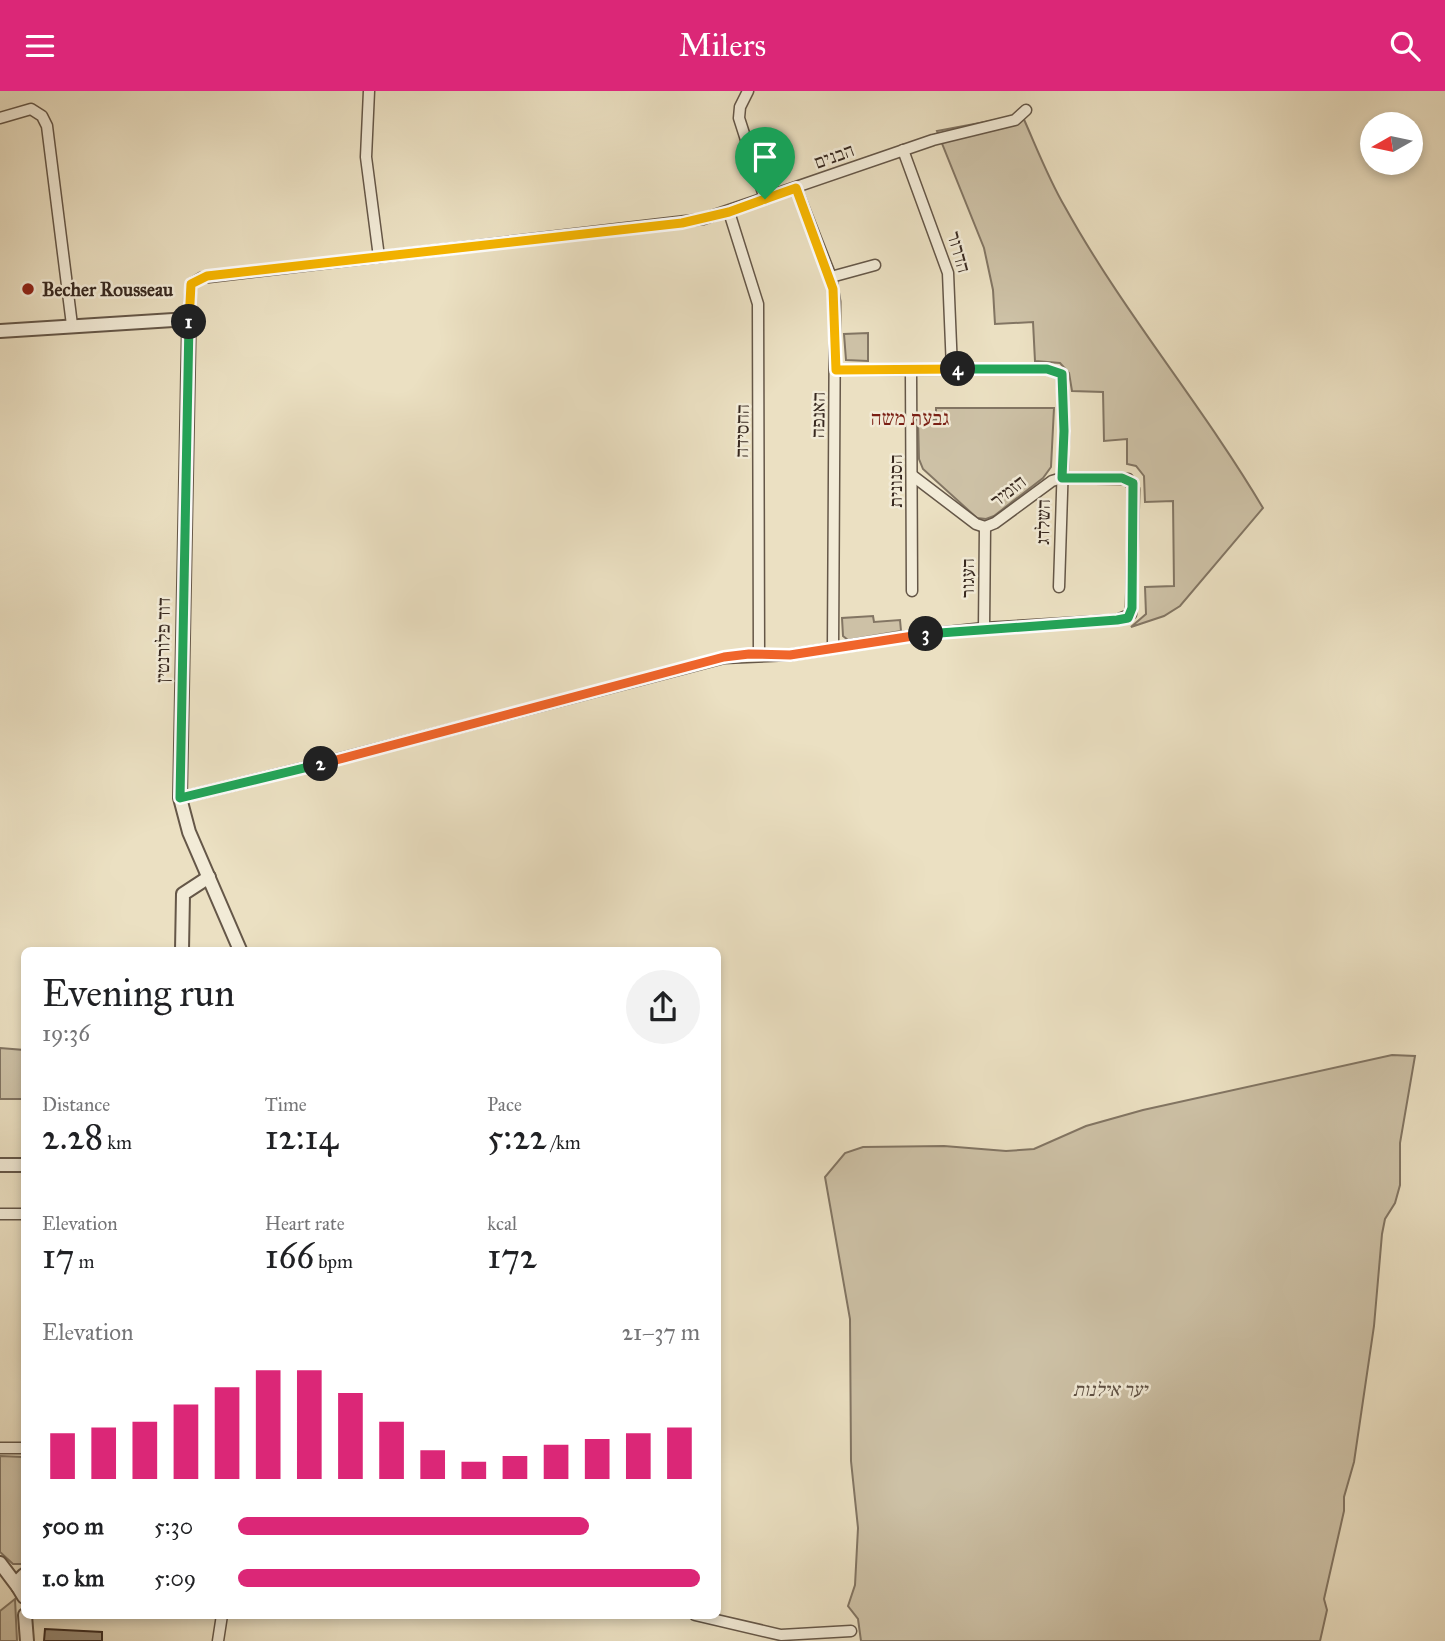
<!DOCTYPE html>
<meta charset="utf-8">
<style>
body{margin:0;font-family:"IM FELL Great Primer","Frank Ruhl Libre",serif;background:#f2f2f2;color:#202124;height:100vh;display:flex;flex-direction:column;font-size:26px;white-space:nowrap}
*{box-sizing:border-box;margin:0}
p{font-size:23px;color:#757577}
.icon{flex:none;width:38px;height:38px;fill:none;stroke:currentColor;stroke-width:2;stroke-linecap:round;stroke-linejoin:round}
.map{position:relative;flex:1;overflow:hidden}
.panel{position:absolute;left:21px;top:856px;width:700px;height:672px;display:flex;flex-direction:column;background:#fff;border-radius:10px;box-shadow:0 4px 10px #0003}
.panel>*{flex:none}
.needle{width:46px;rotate:261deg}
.buttons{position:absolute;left:1360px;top:21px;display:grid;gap:14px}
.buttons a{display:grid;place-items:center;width:63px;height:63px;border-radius:50%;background:#fff;box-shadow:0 4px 10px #0003;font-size:35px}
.pin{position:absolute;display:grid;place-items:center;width:60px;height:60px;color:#fff;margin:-72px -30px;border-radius:50% 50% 50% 0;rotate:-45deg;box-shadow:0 0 7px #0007}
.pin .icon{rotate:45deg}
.km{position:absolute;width:35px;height:35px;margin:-18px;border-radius:50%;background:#222;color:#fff;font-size:19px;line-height:35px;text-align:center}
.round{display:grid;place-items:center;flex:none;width:74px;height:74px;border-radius:37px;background:#f2f2f2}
.summary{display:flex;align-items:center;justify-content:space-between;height:119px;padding:0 21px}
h1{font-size:38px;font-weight:600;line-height:52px}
.stats{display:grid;grid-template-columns:repeat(3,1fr);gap:10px;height:119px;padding:7px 21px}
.stats div{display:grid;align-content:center}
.stats b{font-size:35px;font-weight:600}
.stats small{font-size:19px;font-weight:400}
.stats p{font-size:19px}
.chart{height:196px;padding:14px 21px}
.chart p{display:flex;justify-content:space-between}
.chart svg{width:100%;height:126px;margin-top:7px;stroke:#db2777;stroke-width:6}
ul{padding:0 21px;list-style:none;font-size:23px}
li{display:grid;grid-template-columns:112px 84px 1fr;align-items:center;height:52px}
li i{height:18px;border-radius:9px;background:#db2777}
header{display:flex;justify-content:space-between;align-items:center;height:91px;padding:0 21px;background:#db2777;color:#fff;font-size:32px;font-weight:600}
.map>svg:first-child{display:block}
</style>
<header><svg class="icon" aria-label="menu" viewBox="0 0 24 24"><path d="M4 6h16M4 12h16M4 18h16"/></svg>Milers<svg class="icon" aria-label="search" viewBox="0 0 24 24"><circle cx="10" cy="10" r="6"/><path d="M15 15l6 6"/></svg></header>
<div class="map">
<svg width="1445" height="1550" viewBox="0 0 1445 1550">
<rect width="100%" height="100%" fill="#ebe0c2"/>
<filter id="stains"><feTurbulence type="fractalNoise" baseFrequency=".00286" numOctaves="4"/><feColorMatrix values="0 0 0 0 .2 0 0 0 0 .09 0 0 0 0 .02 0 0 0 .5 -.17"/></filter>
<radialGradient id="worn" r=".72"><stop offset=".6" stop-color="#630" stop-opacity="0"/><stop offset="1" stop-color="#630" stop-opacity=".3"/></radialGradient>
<g fill="#cdc1a6" stroke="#827563" stroke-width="2">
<path d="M 1022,24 C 1036,55 1048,87 1065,116 C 1123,221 1202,314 1263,417 L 1180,515 L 1164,525 L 1131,536 L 1146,523 L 1145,496 L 1174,495 L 1173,410 L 1145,411 L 1144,385 L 1136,375 L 1127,373 L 1127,348 L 1104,350 L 1103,301 L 1072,300 L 1069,282 L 1060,272 L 1035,270 L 1033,231 L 995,233 L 993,199 L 984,157 L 937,40 Z"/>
<polygon points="868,242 868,270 846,269 844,243"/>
<polygon points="936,317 1054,317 1051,376 1043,387 994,425 986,428 977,427 923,378 919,368 918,329 936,329"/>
<polygon points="873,525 874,531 900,529 901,540 848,549 843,545 842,527"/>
<polygon points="0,957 24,959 24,1008 0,1008"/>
<polygon points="1392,964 1415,965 1400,1052 1400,1094 1395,1112 1385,1128 1382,1143 1374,1235 1354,1371 1344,1406 1344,1420 1324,1508 1327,1519 1320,1550 861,1550 858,1528 848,1515 855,1494 858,1437 851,1370 850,1228 825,1086 845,1062 863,1056 944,1055 1006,1060 1034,1058 1086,1035 1143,1019"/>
<polygon points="0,1365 23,1366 23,1473 13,1473 0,1461"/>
<polygon points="15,1508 17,1550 0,1550 0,1520"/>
</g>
<polygon fill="#958874" stroke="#382920" stroke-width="2" points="45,1538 102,1541 102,1550 44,1550"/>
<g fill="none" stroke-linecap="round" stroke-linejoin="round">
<g stroke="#655748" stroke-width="13">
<g id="minor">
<polyline points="369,0 366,66 379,166"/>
<polyline points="748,0 740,16 739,27 765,108"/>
<polyline points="0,27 31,18 42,25 47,35 72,234"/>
<polyline points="903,59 948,182 952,278"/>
<polyline points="796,97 831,186 835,211 833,557"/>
<polyline points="729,121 758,213 759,563"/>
<polyline points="831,186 875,174"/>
<polyline points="189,228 191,193 201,187 703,128 933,49 1015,29 1026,19"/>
<polyline points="836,279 1047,278 1062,283 1064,340 1059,496"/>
<polyline points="911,279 912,500"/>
<polyline points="984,537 985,436"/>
<polyline points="180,707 311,675 724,567 790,564 911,545 984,537 1117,529 1131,523 1134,398 1128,388 1062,387 1052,390 995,432 985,436 976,433 913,385"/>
<polyline points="0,1123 24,1123"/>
<polyline points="0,1357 24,1357"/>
<polyline points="695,1524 781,1544 851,1540"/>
<polyline points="218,1550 222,1524"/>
</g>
</g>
<g stroke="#655748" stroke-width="16">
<g id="tertiary">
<polyline points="0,240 189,228 180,707 189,741 240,859"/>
<polyline points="182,859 183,803 209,786"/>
<polyline points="0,1074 24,1074"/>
<polyline points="0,1472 18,1496"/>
<polyline points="24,1484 20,1488 18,1496 24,1506"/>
<polyline points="25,1524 27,1550"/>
</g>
</g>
<use href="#minor" stroke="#f2ebd7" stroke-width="10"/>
<use href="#tertiary" stroke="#f2ebd7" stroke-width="12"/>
</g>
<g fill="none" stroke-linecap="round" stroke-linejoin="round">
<g stroke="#fff" stroke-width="14">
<polyline id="split-1" points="189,231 191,193 207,185 682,132 729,121 765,108"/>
</g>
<g stroke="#fff" stroke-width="14">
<polyline id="split-2" points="189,231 180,707 321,673"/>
</g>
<g stroke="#fff" stroke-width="14">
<polyline id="split-3" points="321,673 724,566 749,563 790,564 926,543"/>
</g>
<g stroke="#fff" stroke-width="14">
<polyline id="split-4" points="926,543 1117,529 1128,527 1132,517 1133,392 1122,387 1062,387 1064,340 1062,283 1047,278 958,278"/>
</g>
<g stroke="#fff" stroke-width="14">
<polyline id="split-5" points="765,108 796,97 833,198 836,279 958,278"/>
</g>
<use href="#split-1" stroke="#f5b400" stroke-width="9"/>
<use href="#split-2" stroke="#22a559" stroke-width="9"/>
<use href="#split-3" stroke="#f0652b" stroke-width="9"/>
<use href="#split-4" stroke="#22a559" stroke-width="9"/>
<use href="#split-5" stroke="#f5b400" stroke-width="9"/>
</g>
<circle fill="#8f2418" stroke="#f2ebd7" stroke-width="2.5" cx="28" cy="198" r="7"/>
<g text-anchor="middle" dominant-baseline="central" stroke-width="5" stroke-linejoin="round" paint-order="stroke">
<g font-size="19" fill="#382920" stroke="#f2ebd7">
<text transform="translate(834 65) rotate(-20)">הבנים</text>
<text transform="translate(959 161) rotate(74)">הדרור</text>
<text transform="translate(818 324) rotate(-89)">האנפה</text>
<text transform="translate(742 340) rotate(-89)">החסידה</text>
<text transform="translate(895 390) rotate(-90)">הסנונית</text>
<text transform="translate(1008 400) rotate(-38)">הזמיר</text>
<text transform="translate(1043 431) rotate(-89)">השלדג</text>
<text transform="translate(967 487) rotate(-90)">העגור</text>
<text transform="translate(163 549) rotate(-89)">דוד פלורנטין</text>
</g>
<g font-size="19" font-weight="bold" fill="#382920" stroke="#f2ebd7" text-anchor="start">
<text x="42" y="198">Becher Rousseau</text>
</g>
<g font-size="19" font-style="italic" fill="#5d4f42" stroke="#f2ebd7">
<text x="1110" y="1298">יער אילנות</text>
</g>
<g font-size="21" fill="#7a1f14" stroke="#f2ebd7">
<text x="910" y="327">גבעת משה</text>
</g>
</g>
<rect width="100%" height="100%" filter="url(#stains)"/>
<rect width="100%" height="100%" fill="url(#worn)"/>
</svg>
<div class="buttons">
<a><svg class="needle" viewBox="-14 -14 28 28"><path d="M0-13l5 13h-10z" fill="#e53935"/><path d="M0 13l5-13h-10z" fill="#757577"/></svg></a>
</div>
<div class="pin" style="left:765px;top:108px;background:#1e9e55"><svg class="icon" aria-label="arrive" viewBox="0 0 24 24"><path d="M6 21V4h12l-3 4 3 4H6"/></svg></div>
<b class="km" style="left:189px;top:231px">1</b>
<b class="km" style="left:321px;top:673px">2</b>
<b class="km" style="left:926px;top:543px">3</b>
<b class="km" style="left:958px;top:278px">4</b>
<section class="panel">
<div class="summary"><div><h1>Evening run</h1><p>19:36</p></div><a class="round"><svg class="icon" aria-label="share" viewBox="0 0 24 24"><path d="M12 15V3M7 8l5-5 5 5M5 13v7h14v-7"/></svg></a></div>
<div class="stats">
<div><p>Distance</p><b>2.28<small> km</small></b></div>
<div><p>Time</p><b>12:14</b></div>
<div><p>Pace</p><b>5:22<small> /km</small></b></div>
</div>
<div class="stats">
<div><p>Elevation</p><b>17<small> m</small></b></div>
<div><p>Heart rate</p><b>166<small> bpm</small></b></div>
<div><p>kcal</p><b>172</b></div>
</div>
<div class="chart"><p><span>Elevation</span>21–37 m</p>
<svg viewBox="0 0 160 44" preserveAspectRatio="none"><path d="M5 44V28M15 44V26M25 44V24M35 44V18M45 44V12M55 44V6M65 44V6M75 44V14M85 44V24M95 44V34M105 44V38M115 44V36M125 44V32M135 44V30M145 44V28M155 44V26"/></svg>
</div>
<ul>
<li><b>500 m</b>5:30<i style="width:76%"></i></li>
<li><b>1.0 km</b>5:09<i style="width:100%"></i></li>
</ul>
</section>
</div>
